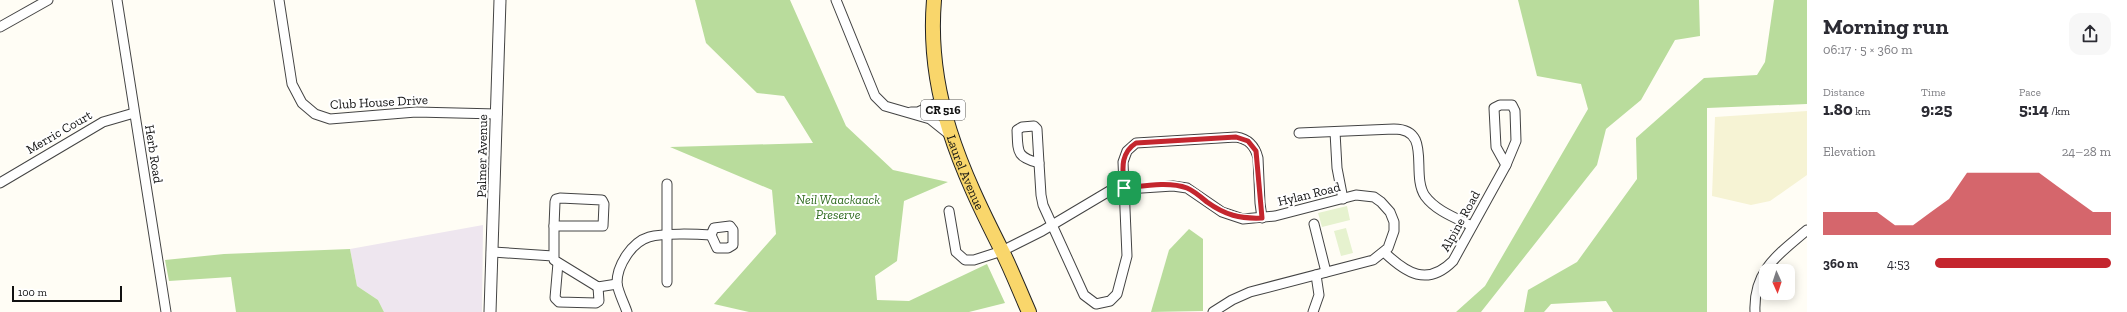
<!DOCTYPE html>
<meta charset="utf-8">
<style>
body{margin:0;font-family:"Zilla Slab",serif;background:#f7f7f7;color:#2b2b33;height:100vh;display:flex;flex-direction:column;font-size:15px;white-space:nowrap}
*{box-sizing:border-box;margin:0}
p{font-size:13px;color:#7c7c81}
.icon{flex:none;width:22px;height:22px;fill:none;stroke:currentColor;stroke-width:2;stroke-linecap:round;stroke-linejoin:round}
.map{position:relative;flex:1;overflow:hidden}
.drawer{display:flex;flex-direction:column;background:#fff;width:320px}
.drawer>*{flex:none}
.needle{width:26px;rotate:177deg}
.tools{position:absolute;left:1759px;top:264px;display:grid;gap:8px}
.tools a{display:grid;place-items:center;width:36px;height:36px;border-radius:8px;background:#fff;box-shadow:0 2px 10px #0003;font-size:20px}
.scale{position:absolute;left:12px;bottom:10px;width:110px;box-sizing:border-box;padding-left:4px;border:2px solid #111;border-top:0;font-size:11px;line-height:14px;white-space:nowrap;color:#111;-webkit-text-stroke:3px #fff;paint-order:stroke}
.pin{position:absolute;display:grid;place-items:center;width:34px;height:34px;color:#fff;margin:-17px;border-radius:8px;box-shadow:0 2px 6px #0006}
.round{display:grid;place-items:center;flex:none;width:42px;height:42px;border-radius:12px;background:#f7f7f7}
.overview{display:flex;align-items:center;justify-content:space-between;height:68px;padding:0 16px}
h1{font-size:22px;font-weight:700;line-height:30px}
.figures{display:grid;grid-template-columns:repeat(3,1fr);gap:6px;height:68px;padding:4px 16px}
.figures div{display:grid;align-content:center}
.figures b{font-size:17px;font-weight:700}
.figures small{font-size:11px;font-weight:400}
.figures p{font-size:11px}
.chart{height:112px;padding:8px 16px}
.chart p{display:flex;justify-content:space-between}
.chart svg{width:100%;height:72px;margin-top:4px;fill:#c4262e;opacity:.7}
ul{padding:0 16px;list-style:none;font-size:13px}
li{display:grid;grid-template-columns:64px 48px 1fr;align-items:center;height:30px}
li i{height:10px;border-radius:5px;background:#c4262e}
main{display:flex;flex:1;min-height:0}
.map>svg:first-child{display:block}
</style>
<main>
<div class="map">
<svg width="1807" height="312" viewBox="0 0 1807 312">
<rect width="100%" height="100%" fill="#fffdf5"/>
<polygon fill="#eee6ef" points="483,225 482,312 384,312 378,300 357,286 350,249"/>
<polygon fill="#f6f3d4" points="1807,111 1807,175 1770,201 1751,205 1712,196 1715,117"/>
<g fill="#b9dc9c">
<polygon points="695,0 790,0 846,126 893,170 948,182 904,201 897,261 875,276 877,300 909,301 987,264 1005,303 969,312 749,312 714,304 776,234 772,190 670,147 813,143 784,96 757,93 706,43"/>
<polygon points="1518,0 1699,0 1700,36 1675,40 1641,100 1606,129 1597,165 1481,312 1456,312 1485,286 1588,109 1581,84 1537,76"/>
<polygon points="1774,0 1807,0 1807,104 1707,108 1707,312 1613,312 1606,301 1551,304 1544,312 1524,312 1528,290 1577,262 1637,179 1636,138 1704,78 1757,75 1765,62"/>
<polygon points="1189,229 1203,239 1203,311 1151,312 1169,250"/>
<polygon points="350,249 357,286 378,300 384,312 236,312 231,277 169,281 165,260 224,254"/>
</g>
<g fill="#e6f2cf">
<polygon points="1347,206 1350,220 1322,227 1318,213"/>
<polygon points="1346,228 1353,253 1341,256 1334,231"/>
</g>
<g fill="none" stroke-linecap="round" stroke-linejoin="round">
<g stroke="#444" stroke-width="11">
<g id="minor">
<polyline points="117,0 166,312"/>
<polyline points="279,0 292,84 302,103 315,114 330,119 416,112 497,114"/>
<polyline points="836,0 875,96 885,106 930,119 950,135"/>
<polyline points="0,27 48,0"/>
<polygon points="1512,105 1515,111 1516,141 1506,165 1496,147 1494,108 1500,105"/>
<polyline points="911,112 918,112 941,101"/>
<path d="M 1034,126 L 1037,129 L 1039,163 C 1016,157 1018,152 1017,130 L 1022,127 Z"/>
<polyline points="1335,132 1337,168 1343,199"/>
<path d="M 1299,133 L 1394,129 C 1433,129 1410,174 1425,196 C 1436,211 1456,218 1472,226"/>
<path d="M 1039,163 L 1041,195 L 1043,205 L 1084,295 L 1096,304 L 1110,301 L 1117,294 L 1127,256 L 1123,162 L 1127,151 L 1136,143 L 1236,137 C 1249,139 1255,146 1258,158 L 1260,203 L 1262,218"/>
<polyline points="0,183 103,122 134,113"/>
<polyline points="667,184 667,282"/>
<polygon points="560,198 602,200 604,204 603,226 554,226 555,202 556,199"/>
<polyline points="949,211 956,252 965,260 974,260 1002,251 1042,231 1111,190 1173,186 1187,188 1222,212 1243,219 1275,216 1356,195 1374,197 1381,202 1390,212 1394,222 1394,231 1388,248 1373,260 1250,292 1232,300 1213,312"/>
<polyline points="1314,224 1326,272"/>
<polyline points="554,226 554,260 598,287 617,284"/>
<polygon points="730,226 733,230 733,245 728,248 717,248 711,235 714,228"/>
<polyline points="493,252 553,256"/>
<path d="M 1384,252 C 1406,273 1427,287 1453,261 L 1506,165"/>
<polyline points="558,263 555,298 559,302 596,303 599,301 598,287"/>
<path d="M 627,312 C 624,303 618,292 617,283 C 617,265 632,242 649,237 C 663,233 696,234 711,235"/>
<polyline points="1313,312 1319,295 1316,275"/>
<path d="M 1755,312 C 1753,270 1779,254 1807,230"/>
</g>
</g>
<g stroke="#444" stroke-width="13">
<polyline id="tertiary" points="490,312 500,0"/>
</g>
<g stroke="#222" stroke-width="16">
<g id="primary">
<path id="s1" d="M 934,0 C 926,94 961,170 1002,251 C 1012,271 1020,292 1029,312"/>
</g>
</g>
<use href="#minor" stroke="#fff" stroke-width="9"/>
<use href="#tertiary" stroke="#fff" stroke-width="11"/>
<use href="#primary" stroke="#f9d66b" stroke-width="14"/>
</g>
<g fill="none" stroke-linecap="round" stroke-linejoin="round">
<g stroke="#fff" stroke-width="8">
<path id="route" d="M 1236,137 L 1248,141 L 1256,151 L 1262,218 C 1240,219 1225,215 1207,202 C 1201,197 1194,191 1187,188 C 1169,181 1143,186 1124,188 C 1123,171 1119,154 1136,143 Z"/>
</g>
<use href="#route" stroke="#c4262e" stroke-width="5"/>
</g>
<g text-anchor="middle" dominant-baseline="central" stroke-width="4" stroke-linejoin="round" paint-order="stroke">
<rect fill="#fff" stroke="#585858" stroke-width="1" x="921" y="100" width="44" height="20" rx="3"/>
<g font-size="12" font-weight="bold" fill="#111">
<text x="943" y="110">CR 516</text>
</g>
<g font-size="13" fill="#111" stroke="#fff">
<text transform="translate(379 102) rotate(-3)">Club House Drive</text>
<text transform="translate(59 132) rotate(-30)">Merric Court</text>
<text transform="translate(154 154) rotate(81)">Herb Road</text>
<text transform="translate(482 156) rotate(-89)">Palmer Avenue</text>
<text stroke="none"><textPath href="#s1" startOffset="177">Laurel Avenue</textPath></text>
<text transform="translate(1309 194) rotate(-14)">Hylan Road</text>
<text transform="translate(1460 221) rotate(-61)">Alpine Road</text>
</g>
<g font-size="13" font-style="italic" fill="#2f6b1f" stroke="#fff">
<text x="838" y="199">Neil Waackaack<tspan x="838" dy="15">Preserve</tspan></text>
</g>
</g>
</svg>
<div class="tools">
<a><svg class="needle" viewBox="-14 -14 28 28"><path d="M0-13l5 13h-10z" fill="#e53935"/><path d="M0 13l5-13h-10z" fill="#7c7c81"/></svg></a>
</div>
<div class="scale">100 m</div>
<div class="pin" style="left:1124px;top:188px;background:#1e9e55"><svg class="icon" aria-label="arrive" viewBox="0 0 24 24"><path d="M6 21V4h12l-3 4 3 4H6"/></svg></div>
</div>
<section class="drawer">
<div class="overview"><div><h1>Morning run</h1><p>06:17 · 5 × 360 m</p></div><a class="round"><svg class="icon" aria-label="share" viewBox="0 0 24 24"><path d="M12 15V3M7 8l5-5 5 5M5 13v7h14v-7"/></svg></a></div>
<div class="figures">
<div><p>Distance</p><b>1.80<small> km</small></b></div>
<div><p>Time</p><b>9:25</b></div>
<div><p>Pace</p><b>5:14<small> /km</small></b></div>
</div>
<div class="chart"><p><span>Elevation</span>24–28 m</p>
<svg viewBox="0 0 160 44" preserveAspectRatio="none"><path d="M0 44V30L10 30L20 30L30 30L40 38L50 38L60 30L70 22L80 6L90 6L100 6L110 6L120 6L130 14L140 22L150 30L160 30V44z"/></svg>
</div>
<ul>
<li><b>360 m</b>4:53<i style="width:100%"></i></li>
</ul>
</section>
</main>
